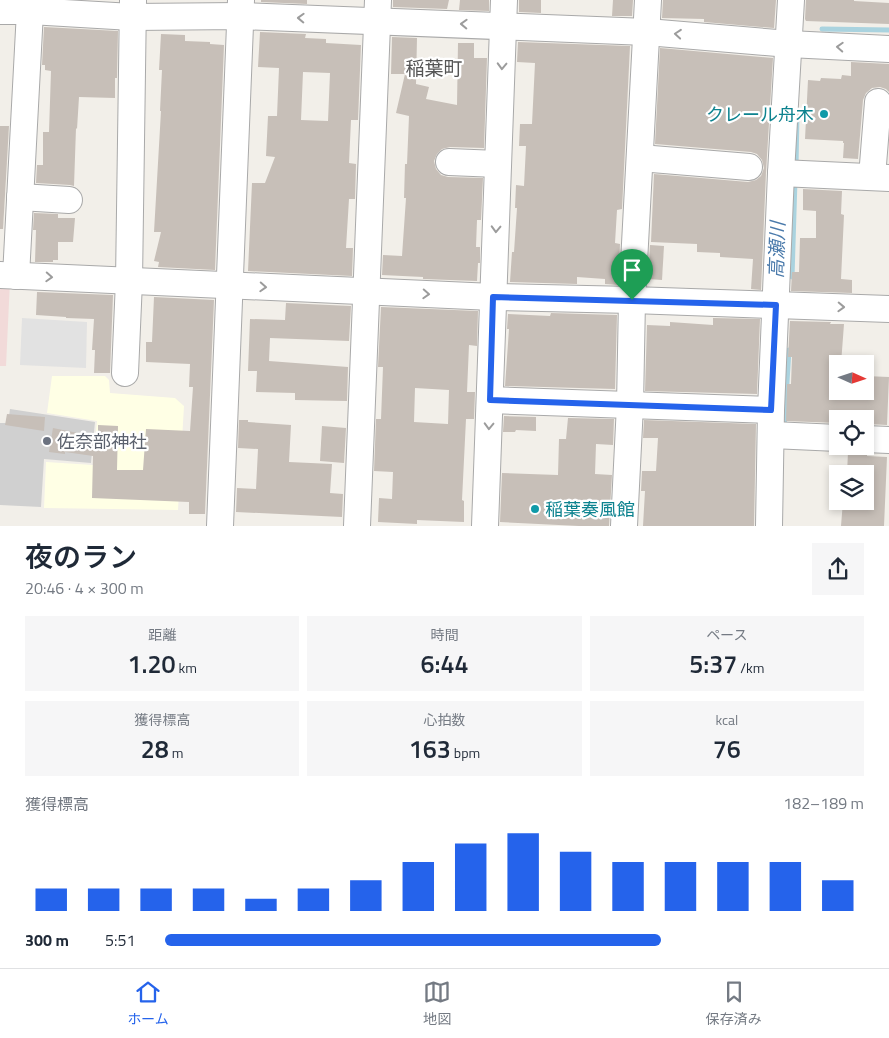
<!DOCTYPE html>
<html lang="ja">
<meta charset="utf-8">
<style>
body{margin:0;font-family:"Titillium Web","Noto Sans JP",sans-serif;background:#f6f6f7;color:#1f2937;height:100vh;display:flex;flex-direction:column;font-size:19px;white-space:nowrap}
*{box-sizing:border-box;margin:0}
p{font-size:16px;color:#747a83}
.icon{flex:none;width:28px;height:28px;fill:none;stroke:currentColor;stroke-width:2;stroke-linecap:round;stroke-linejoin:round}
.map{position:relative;height:526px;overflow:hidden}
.details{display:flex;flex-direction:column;background:#fff;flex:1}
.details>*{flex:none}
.needle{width:32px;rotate:93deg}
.fabs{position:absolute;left:829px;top:355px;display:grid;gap:10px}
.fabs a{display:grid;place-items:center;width:45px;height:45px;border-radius:0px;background:#fff;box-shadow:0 2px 8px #0003;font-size:25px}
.pin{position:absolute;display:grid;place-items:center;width:42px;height:42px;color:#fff;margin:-51px -21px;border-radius:50% 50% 50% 0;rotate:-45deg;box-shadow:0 0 5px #0007}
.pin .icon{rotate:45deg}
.round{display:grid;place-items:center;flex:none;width:52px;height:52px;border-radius:0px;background:#f6f6f7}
.head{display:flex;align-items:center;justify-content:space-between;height:85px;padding:0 25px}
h1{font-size:28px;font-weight:600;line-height:38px}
.figures{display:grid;grid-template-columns:repeat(3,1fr);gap:8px;height:85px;padding:5px 25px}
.figures div{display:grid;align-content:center;border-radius:0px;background:#f6f6f7;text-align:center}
.figures b{font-size:25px;font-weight:600}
.figures small{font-size:14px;font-weight:400}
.figures p{font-size:14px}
.chart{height:140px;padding:10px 25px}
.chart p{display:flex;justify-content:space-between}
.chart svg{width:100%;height:90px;margin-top:5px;stroke:#2563eb;stroke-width:6}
ul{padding:0 25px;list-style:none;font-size:16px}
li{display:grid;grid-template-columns:80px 60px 1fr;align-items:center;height:38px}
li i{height:12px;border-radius:6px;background:#2563eb}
.tabs{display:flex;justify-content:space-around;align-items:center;height:70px;border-top:1px solid #e0e1e3;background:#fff;font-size:14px;color:#747a83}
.tabs a{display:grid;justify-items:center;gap:2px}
.tabs .selected{color:#2563eb}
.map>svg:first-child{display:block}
</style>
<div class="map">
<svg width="889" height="526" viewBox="0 0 889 526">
<rect width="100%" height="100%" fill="#f2efe9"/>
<polygon fill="#f2dad9" points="0,280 10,281 6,366 0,366"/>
<polygon fill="#ffffe5" points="52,376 105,376 109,380 110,393 175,398 184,406 178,510 44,508 46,462 93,465 97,421 47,413"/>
<polygon fill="#d0d0d0" points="10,409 95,422 91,463 44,459 41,507 0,505 0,423 8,423"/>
<polygon fill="#e2e2e2" points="22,318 87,322 86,368 20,365"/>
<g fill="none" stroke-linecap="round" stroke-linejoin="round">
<g stroke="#aad3df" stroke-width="5">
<polyline points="822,29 889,30"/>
<polyline points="796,167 797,113"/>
<polyline points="792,277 795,180"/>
<polyline points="784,429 789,350"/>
</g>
</g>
<g fill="#c7bfb8" fill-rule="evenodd">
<polygon points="261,0 307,0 307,4 261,2"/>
<polygon points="393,0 449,0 447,9 393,7"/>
<polygon points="460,0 489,0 489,11 459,10"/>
<polygon points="519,0 541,0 541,13 519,12"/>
<polygon points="613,0 633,0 632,16 612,16"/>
<polygon points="663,0 776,0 774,28 704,22 704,19 662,18"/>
<polygon points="806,0 854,0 854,1 889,3 889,24 806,21 805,19"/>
<polygon points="44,27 118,31 117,78 115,78 115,98 79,97 77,129 76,128 74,186 70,185 36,183 37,165 43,165 43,132 49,132 51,71 45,70 45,65 42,65"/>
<path d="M 260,32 L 306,34 L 305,38 L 326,39 L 326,43 L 361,45 L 358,120 L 351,120 L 349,163 L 356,164 L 355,199 L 349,199 L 346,248 L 353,248 L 352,276 L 248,271 L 252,183 L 265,183 L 275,157 L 266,156 L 268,116 L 277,116 L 279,68 L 258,67 ZM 303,72 L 330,73 L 328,121 L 301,120 Z"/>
<polygon points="161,34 185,35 185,41 210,42 210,44 224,45 215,270 158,267 159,262 154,261 161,232 154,232 161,111 160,111 162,70 159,70"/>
<polygon points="392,37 417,38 416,84 429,87 426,99 457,105 458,43 474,43 474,58 487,58 484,148 450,147 442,149 437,154 434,161 436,169 441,175 448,177 483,178 481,220 477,220 476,247 480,247 480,263 478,263 477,281 423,279 423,277 382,275 383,255 402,256 406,198 404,198 405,164 407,164 409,116 396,113 405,74 391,74"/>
<polygon points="518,42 630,46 622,209 617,210 615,243 620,244 618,285 605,284 605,279 577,277 577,284 510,282 512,252 514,252 517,208 515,208 516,185 524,186 526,146 519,146 520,124 532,124 535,63 517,62"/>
<polygon points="660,48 773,58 766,172 761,290 751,289 753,259 720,257 720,253 697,252 697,244 651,242 654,174 748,182 756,180 761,176 764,168 762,160 757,154 751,152 655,144"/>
<polygon points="851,62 889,64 889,92 886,89 880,87 872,88 866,93 863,100 858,159 843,158 844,143 843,143 843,141 805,139 808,80 820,81 821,78 841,79 842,75 851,76"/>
<polygon points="0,126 9,126 3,229 0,229"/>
<polygon points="803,189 842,191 841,214 844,215 841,279 852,280 852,293 791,291 792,272 799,272 800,238 816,238 816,211 803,210"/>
<polygon points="34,213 58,214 58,218 75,218 73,242 58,242 58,260 53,260 53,262 35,262 36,230 33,230"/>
<polygon points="650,245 664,246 662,280 648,279"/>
<polygon points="37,292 113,295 110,373 94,373 95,350 92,350 94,319 66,318 66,317 36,315"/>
<polygon points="154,297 214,300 205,514 189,514 189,502 92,498 93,456 65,452 65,454 49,452 53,428 98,437 98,425 118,426 117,470 143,470 146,429 190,431 193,387 189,387 190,364 146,362 146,342 152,342"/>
<polygon points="286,303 351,306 349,341 270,338 269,361 348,367 347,401 295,400 295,393 256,392 257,371 248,371 250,319 285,320"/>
<path d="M 381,307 L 478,311 L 477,346 L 469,345 L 467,392 L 475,392 L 474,419 L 466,419 L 462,500 L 464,501 L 464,522 L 417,520 L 417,524 L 378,522 L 379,498 L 392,499 L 393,472 L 374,471 L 376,419 L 381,419 L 383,367 L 378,367 ZM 415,388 L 449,390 L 448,424 L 414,422 Z"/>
<polygon points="551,313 617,315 615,389 505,386 509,329 507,329 508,314 550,316"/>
<polygon points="713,318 760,319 757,394 645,391 647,325 670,326 670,322 713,325"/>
<polygon points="790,321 831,322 830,324 844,324 841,364 838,364 838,391 865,391 865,376 889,377 887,425 868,424 868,419 838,419 838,423 786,421 787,384 791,384 792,357 788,357"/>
<polygon points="7,414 45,417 44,431 5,425"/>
<polygon points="504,416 536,417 536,431 516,430 515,432 503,432"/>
<polygon points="568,418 614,419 613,445 596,444 595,474 612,475 609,526 579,526 500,522 502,473 558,475 559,439 566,439"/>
<polygon points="239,420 248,420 248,422 291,425 289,462 332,464 330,493 343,494 342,517 236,512 237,488 256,489 258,449 238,448"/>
<polygon points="644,420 756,424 754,526 643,526 645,491 641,491 642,471 656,471 658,438 643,438"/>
<polygon points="322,426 346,428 344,463 320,461"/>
<polygon points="848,452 867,454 867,456 887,457 884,526 841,526 843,501 865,501 865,474 847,474"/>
</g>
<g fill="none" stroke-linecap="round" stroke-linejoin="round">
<g stroke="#a9a9a9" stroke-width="28">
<g id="minor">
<polyline points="0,11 30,11 132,17 240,16 647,32 789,44 889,49"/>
<polyline points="640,158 749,167"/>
<polyline points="449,162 498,164"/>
<polyline points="781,173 889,178"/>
<polyline points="872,177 878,102"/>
<polyline points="20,197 69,200"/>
<polyline points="0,275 493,297 632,300 889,309"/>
<polyline points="16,276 30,11"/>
<polyline points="125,373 129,281 133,1"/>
<polyline points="490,400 771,410"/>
<polyline points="772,435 838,438"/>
<polyline points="865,439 889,440"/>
<polyline points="220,526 241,0"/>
<polyline points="357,526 378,0"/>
<polyline points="485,526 504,0"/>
<polyline points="624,526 630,405 632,300 648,0"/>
<polyline points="769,526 771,410 781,173 791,0"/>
</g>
</g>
<use href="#minor" stroke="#fff" stroke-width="26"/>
</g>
<defs><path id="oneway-chevron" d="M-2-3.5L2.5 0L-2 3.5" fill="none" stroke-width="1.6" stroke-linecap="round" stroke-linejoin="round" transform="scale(1.25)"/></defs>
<g stroke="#9c9c9c">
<use href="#oneway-chevron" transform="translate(301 18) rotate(-178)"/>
<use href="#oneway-chevron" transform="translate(464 24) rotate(-178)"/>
<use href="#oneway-chevron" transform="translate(678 34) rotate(-175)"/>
<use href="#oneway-chevron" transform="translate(840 47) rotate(-177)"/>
<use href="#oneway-chevron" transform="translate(502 66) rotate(92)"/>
<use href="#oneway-chevron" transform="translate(496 229) rotate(92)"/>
<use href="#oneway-chevron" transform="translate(49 277) rotate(3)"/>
<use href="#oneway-chevron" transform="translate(263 287) rotate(3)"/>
<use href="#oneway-chevron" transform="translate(426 294) rotate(3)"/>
<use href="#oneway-chevron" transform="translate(841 307) rotate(2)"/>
<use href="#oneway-chevron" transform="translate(489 426) rotate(92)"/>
</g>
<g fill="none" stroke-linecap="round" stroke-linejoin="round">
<g stroke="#fff" stroke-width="10">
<polygon id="route" points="493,297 776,305 771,410 490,400"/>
</g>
<use href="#route" stroke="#2563eb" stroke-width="6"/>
</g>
<g fill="#0f9aa8" stroke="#fff" stroke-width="2">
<circle cx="824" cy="114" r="5"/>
<circle cx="535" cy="509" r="5"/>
</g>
<circle fill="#6b7280" stroke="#fff" stroke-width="2" cx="47" cy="441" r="5"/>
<g text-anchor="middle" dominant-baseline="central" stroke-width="4.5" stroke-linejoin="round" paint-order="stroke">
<g font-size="18" fill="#0d838f" stroke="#fff" text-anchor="end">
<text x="814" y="114">クレール舟木</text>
<text x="545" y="509" text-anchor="start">稲葉奏風館</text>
</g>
<g font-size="18" fill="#5b616d" stroke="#fff" text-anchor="start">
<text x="57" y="441">佐奈部神社</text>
</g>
<g font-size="19" fill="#555" stroke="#fff">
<text x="434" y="67">稲葉町</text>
</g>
<g font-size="19" font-style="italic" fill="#4a7aab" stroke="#fff">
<text transform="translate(776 250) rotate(-88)">高瀬川</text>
</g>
</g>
</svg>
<div class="fabs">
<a><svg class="needle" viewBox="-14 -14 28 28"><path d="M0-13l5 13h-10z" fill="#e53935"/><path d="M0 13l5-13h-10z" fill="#747a83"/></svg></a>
<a><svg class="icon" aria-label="locate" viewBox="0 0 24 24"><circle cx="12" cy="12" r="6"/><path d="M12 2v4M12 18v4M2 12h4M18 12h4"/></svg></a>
<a><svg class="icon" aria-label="layers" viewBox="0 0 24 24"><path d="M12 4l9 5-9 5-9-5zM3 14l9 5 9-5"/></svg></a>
</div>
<div class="pin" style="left:632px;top:300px;background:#1e9e55"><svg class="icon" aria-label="arrive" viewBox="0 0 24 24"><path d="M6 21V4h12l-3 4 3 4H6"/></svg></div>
</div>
<section class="details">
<div class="head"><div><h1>夜のラン</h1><p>20:46 · 4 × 300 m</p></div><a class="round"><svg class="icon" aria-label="share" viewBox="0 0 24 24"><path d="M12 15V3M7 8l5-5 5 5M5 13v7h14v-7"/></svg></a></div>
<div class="figures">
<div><p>距離</p><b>1.20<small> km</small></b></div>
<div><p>時間</p><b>6:44</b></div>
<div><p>ペース</p><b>5:37<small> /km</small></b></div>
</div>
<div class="figures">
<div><p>獲得標高</p><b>28<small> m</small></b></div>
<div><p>心拍数</p><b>163<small> bpm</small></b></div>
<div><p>kcal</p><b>76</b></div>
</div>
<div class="chart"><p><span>獲得標高</span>182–189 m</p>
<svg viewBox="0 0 160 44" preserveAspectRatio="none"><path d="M5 44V33M15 44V33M25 44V33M35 44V33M45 44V38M55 44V33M65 44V29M75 44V20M85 44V11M95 44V6M105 44V15M115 44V20M125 44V20M135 44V20M145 44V20M155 44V29"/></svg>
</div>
<ul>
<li><b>300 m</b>5:51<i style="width:71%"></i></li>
</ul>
</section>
<nav class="tabs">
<a class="selected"><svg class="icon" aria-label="home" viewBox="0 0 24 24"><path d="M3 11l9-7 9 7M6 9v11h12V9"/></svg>ホーム</a>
<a><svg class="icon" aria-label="map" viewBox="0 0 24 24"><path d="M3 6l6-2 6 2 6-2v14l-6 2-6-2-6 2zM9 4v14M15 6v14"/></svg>地図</a>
<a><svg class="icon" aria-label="saved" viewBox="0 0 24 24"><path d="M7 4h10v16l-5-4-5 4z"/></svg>保存済み</a>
</nav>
